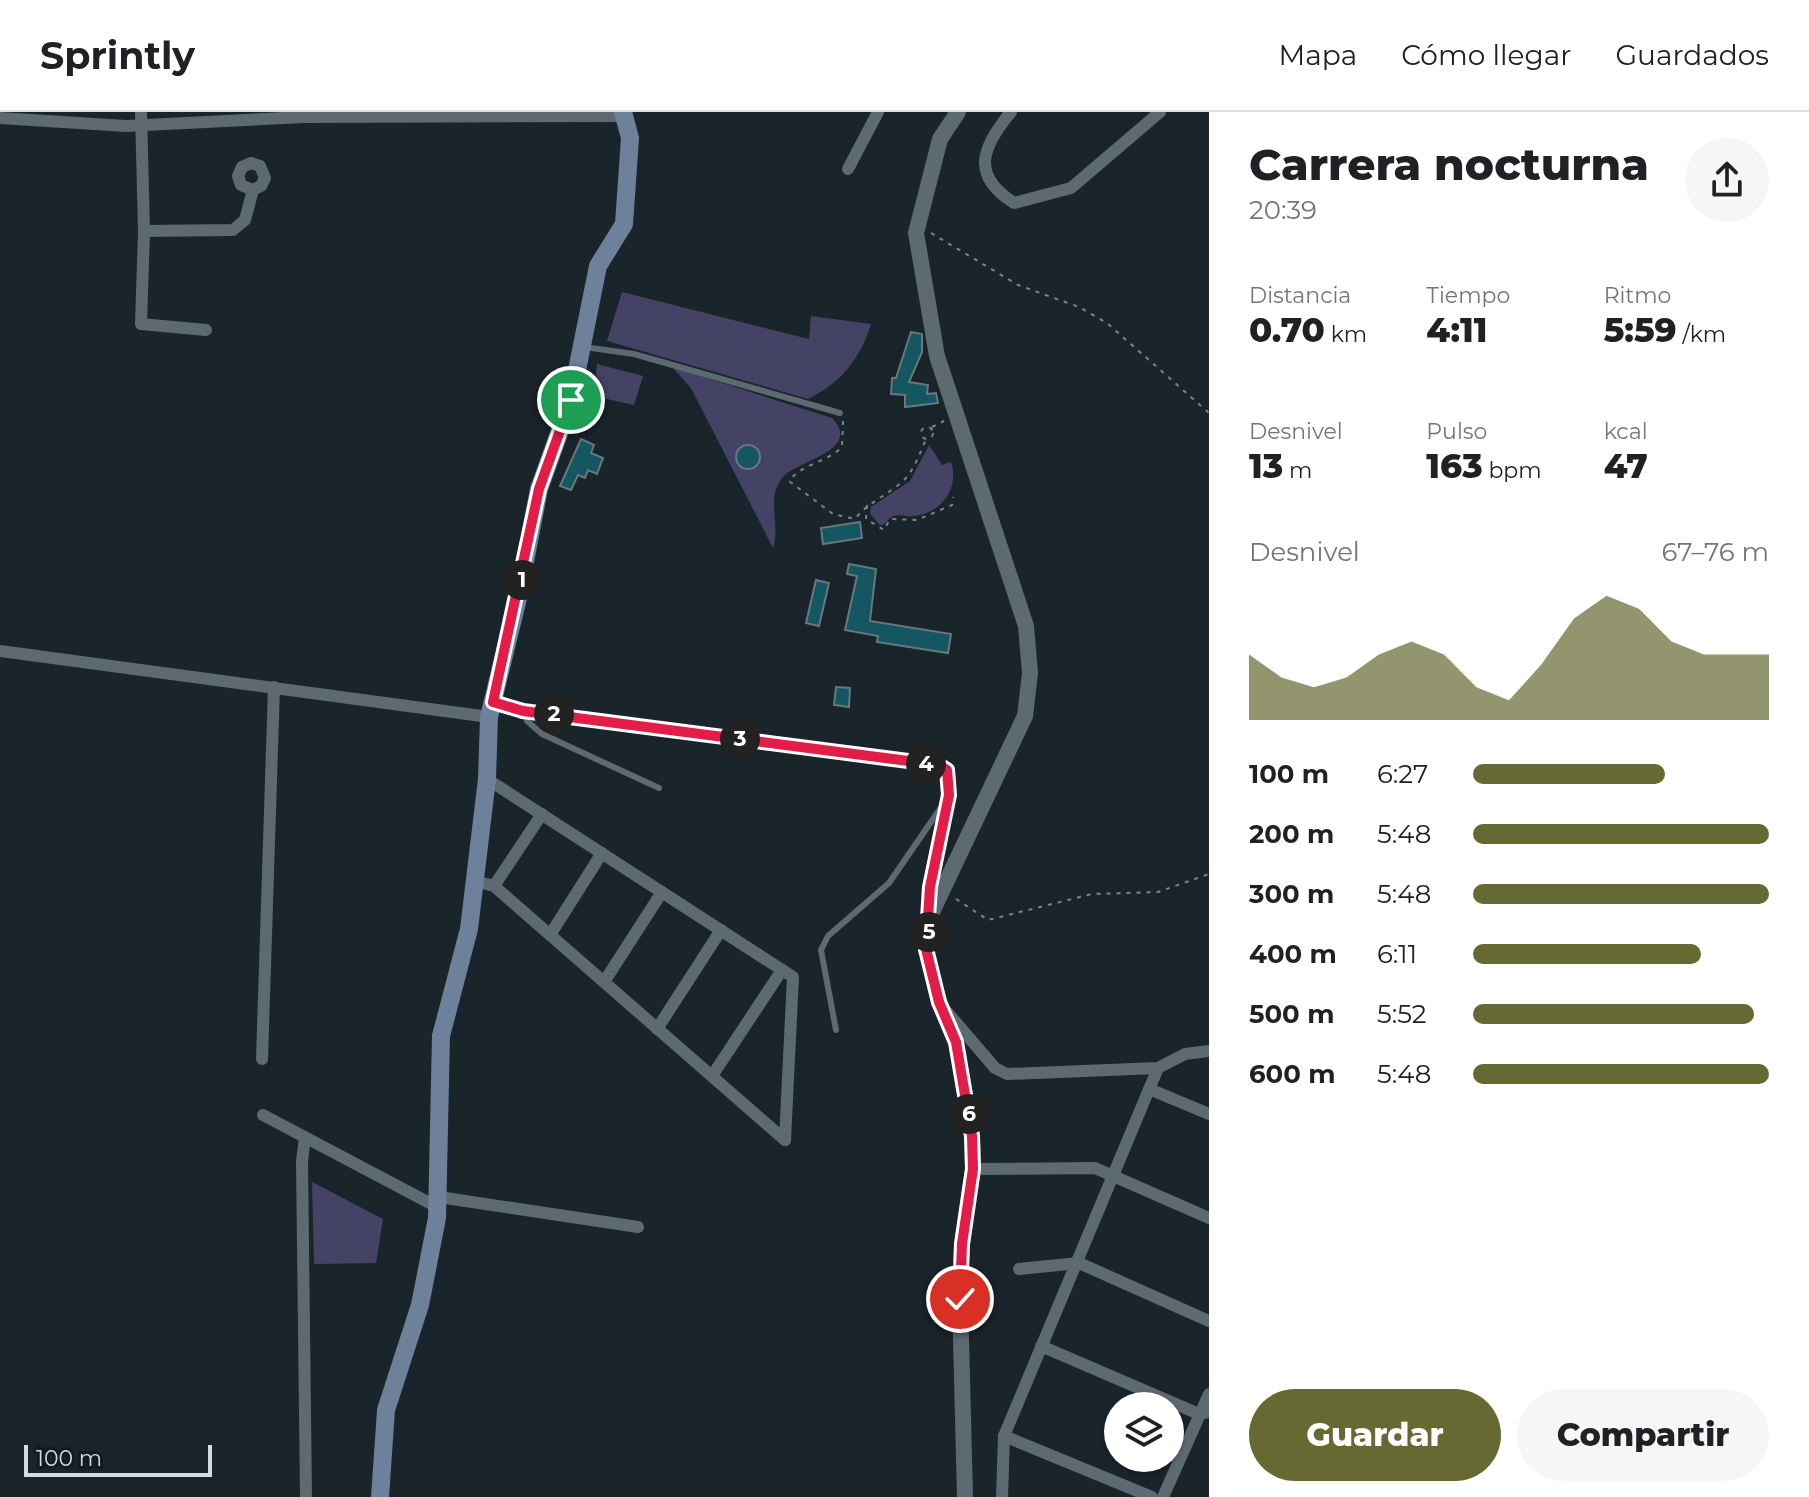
<!DOCTYPE html>
<html lang="es">
<meta charset="utf-8">
<style>
body{margin:0;font-family:Montserrat,sans-serif;background:#f6f6f6;color:#202124;height:100vh;display:flex;flex-direction:column;font-size:30px;white-space:nowrap}
*{box-sizing:border-box;margin:0}
p{font-size:26px;color:#757577}
.icon{flex:none;width:44px;height:44px;fill:none;stroke:currentColor;stroke-width:2;stroke-linecap:round;stroke-linejoin:round}
.map{position:relative;flex:1;overflow:hidden}
.sheet{display:flex;flex-direction:column;background:#fff;width:600px}
.sheet>*{flex:none}
.fabs{position:absolute;left:1104px;top:1280px;display:grid;gap:16px}
.fabs a{display:grid;place-items:center;width:80px;height:80px;border-radius:50%;background:#fff;box-shadow:0 2px 6px #0004;font-size:40px}
.scale{position:absolute;left:24px;bottom:20px;width:188px;box-sizing:border-box;padding-left:8px;border:4px solid #d5dbe0;border-top:0;font-size:22px;line-height:28px;white-space:nowrap;color:#d5dbe0;-webkit-text-stroke:6px #111b21;paint-order:stroke}
.pin{position:absolute;display:grid;place-items:center;width:68px;height:68px;color:#fff;margin:-34px;border:4px solid #fff;border-radius:50%;box-shadow:0 2px 8px #0007}
.km{position:absolute;width:40px;height:40px;margin:-20px;border-radius:50%;background:#222;color:#fff;font-size:22px;line-height:40px;text-align:center}
.round{display:grid;place-items:center;flex:none;width:84px;height:84px;border-radius:42px;background:#f6f6f6}
.headline{display:flex;align-items:center;justify-content:space-between;height:136px;padding:0 40px}
h1{font-size:44px;font-weight:800;line-height:60px}
.metrics{display:grid;grid-template-columns:repeat(3,1fr);gap:12px;height:136px;padding:8px 40px}
.metrics div{display:grid;align-content:center}
.metrics b{font-size:34px;font-weight:800}
.metrics small{font-size:22px;font-weight:400}
.metrics p{font-size:22px}
.chart{height:224px;padding:16px 40px}
.chart p{display:flex;justify-content:space-between}
.chart svg{width:100%;height:144px;margin-top:8px;fill:#666932;opacity:.7}
.primary-button{display:flex;gap:16px;margin-top:auto;padding:16px 40px}
.primary-button a{flex:1;height:92px;border-radius:48px;background:#666932;color:#fff;font-size:32px;font-weight:800;line-height:92px;text-align:center}
.primary-button a+a{background:#f6f6f6;color:#202124}
ul{padding:0 40px;list-style:none;font-size:26px}
li{display:grid;grid-template-columns:128px 96px 1fr;align-items:center;height:60px}
li i{height:20px;border-radius:10px;background:#666932}
header{display:flex;align-items:center;gap:48px;box-sizing:border-box;height:112px;padding:0 40px;background:#fff;border-bottom:2px solid #e0e0e0}
header strong{font-size:38px}
nav{display:flex;gap:44px;margin-inline-start:auto;font-size:28px}
main{display:flex;flex:1;min-height:0}
.map>svg:first-child{display:block}
</style>
<header>
<strong>Sprintly</strong>
<nav><a>Mapa</a><a>Cómo llegar</a><a>Guardados</a></nav>
</header>
<main>
<div class="map">
<svg width="1209" height="1385" viewBox="0 0 1209 1385">
<rect width="100%" height="100%" fill="#1a242b"/>
<g fill="#454365">
<path d="M 622,180 L 809,227 L 811,204 L 871,212 C 860,247 841,271 808,287 L 607,229 Z"/>
<polygon points="597,252 643,264 634,293 594,284"/>
<path d="M 672,255 L 832,306 C 863,339 797,348 783,365 C 765,386 781,412 773,436 L 691,276 Z"/>
<path d="M 929,333 L 942,353 L 951,350 C 960,377 940,402 913,404 C 907,405 901,402 894,404 C 886,407 888,412 880,413 L 870,402 L 871,395 L 910,369 Z"/>
<polygon points="312,1070 383,1107 376,1151 314,1152"/>
</g>
<g fill="#145661" stroke="#69787b" stroke-width="2">
<polygon points="911,220 922,222 922,240 909,270 928,273 927,282 936,281 938,291 905,295 905,283 891,282 892,266 896,266"/>
<polygon points="581,327 594,333 591,341 603,346 597,362 588,358 585,366 578,363 571,378 560,374"/>
<circle cx="748" cy="345" r="12"/>
<polygon points="860,410 862,426 823,432 821,416"/>
<polygon points="849,452 876,457 870,509 951,522 948,541 877,530 878,524 845,518 857,464 847,462"/>
<polygon points="816,468 829,471 819,514 806,511"/>
<polygon points="836,575 850,576 849,595 834,593"/>
</g>
<g fill="none" stroke-linecap="round" stroke-linejoin="round">
<g stroke="#7c848a" stroke-width="2" stroke-dasharray="4 6" stroke-linecap="butt">
<polyline points="931,121 1018,173 1079,195 1107,211 1209,301"/>
<path d="M 843,309 L 842,335 C 826,351 803,351 789,369 L 833,402 L 855,407 C 869,389 889,383 905,367 C 915,356 920,341 926,327"/>
<circle cx="927" cy="321" r="6"/>
<polyline points="932,315 944,309"/>
<polyline points="867,393 866,407 884,418 890,407 917,408 952,393 953,385"/>
<polyline points="956,787 988,808 1092,782 1158,780 1209,762"/>
</g>
<g stroke="#5e6a71" stroke-width="6">
<polyline points="584,235 634,242 840,301"/>
<polyline points="523,599 527,609 542,622 659,676"/>
<polyline points="836,918 821,838 828,824 889,771 942,694"/>
</g>
<g stroke="#5e6a71" stroke-width="12">
<polyline points="141,0 144,119 141,212 206,218"/>
<path d="M 1011,0 C 982,35 970,63 1014,91 L 1071,76 L 1160,0"/>
<polyline points="0,6 126,14 303,5 625,4"/>
<polyline points="848,57 878,0"/>
<polyline points="144,119 233,118 245,108 253,78 261,74 265,66 260,54 251,51 242,55 238,64 241,73 253,78"/>
<polyline points="0,539 489,605"/>
<polyline points="493,590 523,599 939,653 947,658 950,666 930,775 932,800"/>
<polyline points="487,667 793,865 785,1028"/>
<polyline points="475,769 494,774 785,1028"/>
<polyline points="494,774 542,702"/>
<polyline points="550,823 602,741"/>
<polyline points="604,870 662,780"/>
<polyline points="947,900 995,956 1007,962 1158,956 1185,942 1209,939"/>
<polyline points="657,917 721,818"/>
<polyline points="262,947 274,575"/>
<polyline points="712,964 782,858"/>
<polyline points="1149,977 1209,1002"/>
<polyline points="263,1003 439,1096"/>
<polyline points="305,1026 302,1049 306,1385"/>
<polyline points="973,1057 1095,1056 1209,1106"/>
<polyline points="439,1085 638,1115"/>
<polyline points="1019,1157 1079,1151 1209,1209"/>
<polyline points="1041,1234 1199,1302 1209,1300"/>
<polyline points="1004,1324 1152,1385"/>
<polyline points="1002,1385 1004,1324 1158,956"/>
<polyline points="1163,1385 1209,1282"/>
</g>
<polyline stroke="#5e6a71" stroke-width="16" points="958,0 940,27 916,121 937,244 1026,514 1030,561 1025,604 932,800 926,837 939,890 956,930 972,1024 973,1057 962,1132 960,1187 965,1385"/>
<polyline stroke="#6d819b" stroke-width="18" points="380,1385 386,1298 420,1193 437,1106 441,924 469,817 487,667 489,605 518,486 539,377 571,288 598,154 624,112 630,26 623,0"/>
</g>
<g fill="none" stroke-linecap="round" stroke-linejoin="round">
<g stroke="#fff" stroke-width="16">
<polyline id="route" points="571,288 539,377 493,590 523,599 939,653 947,658 949,683 930,775 926,837 939,890 956,930 972,1024 973,1057 962,1132 960,1187"/>
</g>
<use href="#route" stroke="#e11d48" stroke-width="10"/>
</g>
</svg>
<div class="fabs">
<a><svg class="icon" aria-label="layers" viewBox="0 0 24 24"><path d="M12 4l9 5-9 5-9-5zM3 14l9 5 9-5"/></svg></a>
</div>
<div class="scale">100 m</div>
<div class="pin" style="left:571px;top:288px;background:#1e9e55"><svg class="icon" aria-label="arrive" viewBox="0 0 24 24"><path d="M6 21V4h12l-3 4 3 4H6"/></svg></div>
<div class="pin" style="left:960px;top:1187px;background:#d93025"><svg class="icon" aria-label="check" viewBox="0 0 24 24"><path d="M5 12l5 5 9-10"/></svg></div>
<b class="km" style="left:522px;top:468px">1</b>
<b class="km" style="left:554px;top:602px">2</b>
<b class="km" style="left:740px;top:627px">3</b>
<b class="km" style="left:926px;top:652px">4</b>
<b class="km" style="left:929px;top:820px">5</b>
<b class="km" style="left:969px;top:1002px">6</b>
</div>
<section class="sheet">
<div class="headline"><div><h1>Carrera nocturna</h1><p>20:39</p></div><a class="round"><svg class="icon" aria-label="share" viewBox="0 0 24 24"><path d="M12 15V3M7 8l5-5 5 5M5 13v7h14v-7"/></svg></a></div>
<div class="metrics">
<div><p>Distancia</p><b>0.70<small> km</small></b></div>
<div><p>Tiempo</p><b>4:11</b></div>
<div><p>Ritmo</p><b>5:59<small> /km</small></b></div>
</div>
<div class="metrics">
<div><p>Desnivel</p><b>13<small> m</small></b></div>
<div><p>Pulso</p><b>163<small> bpm</small></b></div>
<div><p>kcal</p><b>47</b></div>
</div>
<div class="chart"><p><span>Desnivel</span>67–76 m</p>
<svg viewBox="0 0 160 44" preserveAspectRatio="none"><path d="M0 44V24L10 31L20 34L30 31L40 24L50 20L60 24L70 34L80 38L90 27L100 13L110 6L120 10L130 20L140 24L150 24L160 24V44z"/></svg>
</div>
<ul>
<li><b>100 m</b>6:27<i style="width:65%"></i></li>
<li><b>200 m</b>5:48<i style="width:100%"></i></li>
<li><b>300 m</b>5:48<i style="width:100%"></i></li>
<li><b>400 m</b>6:11<i style="width:77%"></i></li>
<li><b>500 m</b>5:52<i style="width:95%"></i></li>
<li><b>600 m</b>5:48<i style="width:100%"></i></li>
</ul>
<div class="primary-button"><a>Guardar</a><a>Compartir</a></div>
</section>
</main>
